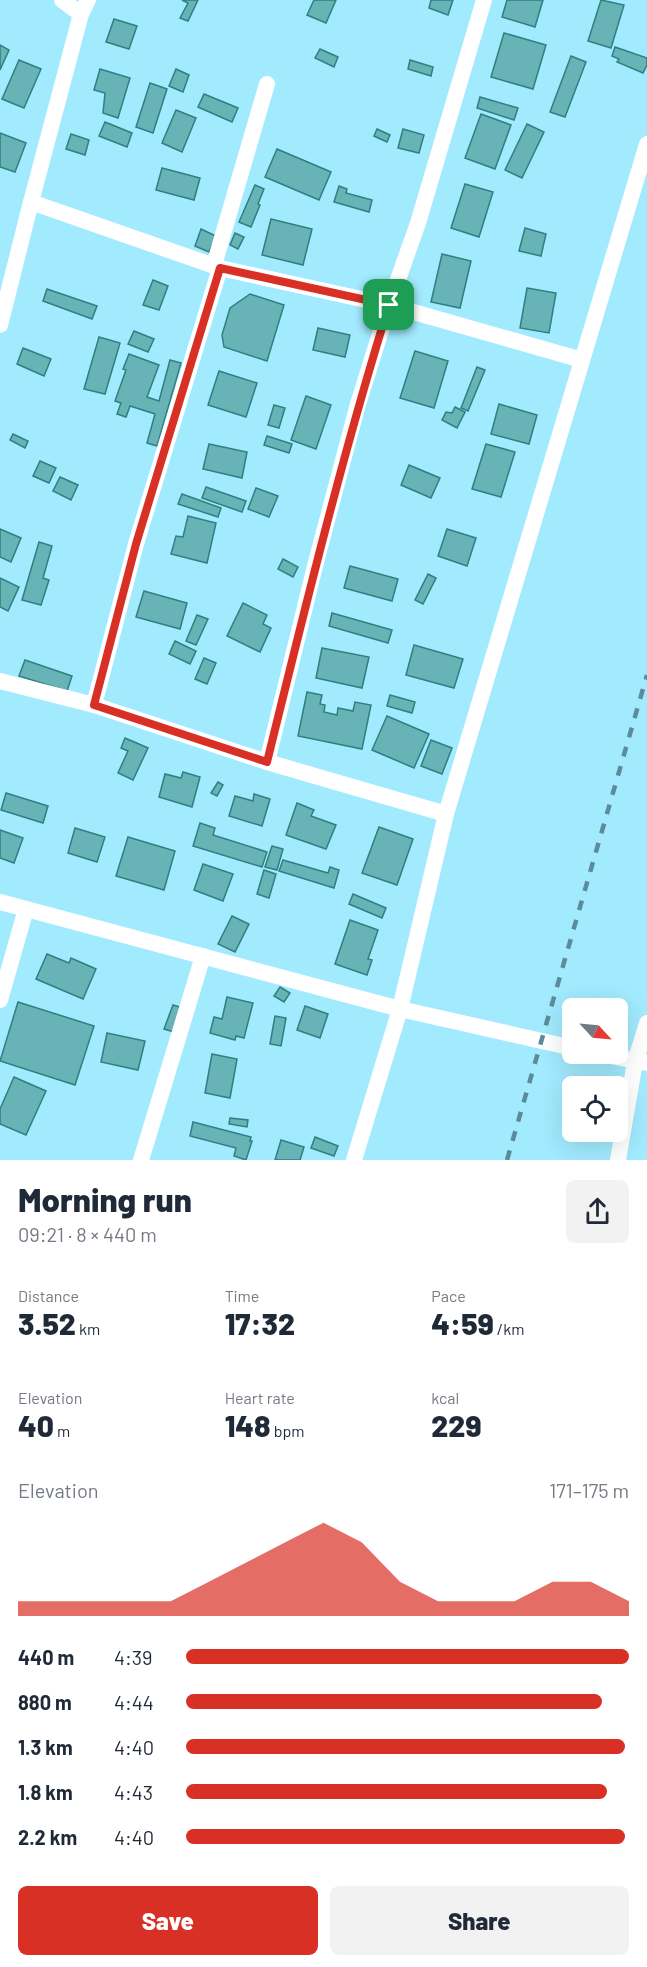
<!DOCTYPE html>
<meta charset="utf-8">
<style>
body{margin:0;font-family:Barlow,sans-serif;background:#f2f2f3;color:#1f2937;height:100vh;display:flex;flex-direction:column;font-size:22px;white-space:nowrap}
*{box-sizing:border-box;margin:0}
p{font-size:20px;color:#747a83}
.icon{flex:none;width:33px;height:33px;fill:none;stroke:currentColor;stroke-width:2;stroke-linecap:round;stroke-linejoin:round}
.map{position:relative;height:1160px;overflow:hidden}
.side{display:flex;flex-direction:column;background:#fff;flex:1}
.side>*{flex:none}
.needle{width:39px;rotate:116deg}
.tools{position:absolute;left:562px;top:998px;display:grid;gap:12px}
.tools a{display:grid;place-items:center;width:66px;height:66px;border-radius:9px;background:#fff;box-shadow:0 6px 24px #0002;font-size:30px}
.pin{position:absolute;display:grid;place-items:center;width:51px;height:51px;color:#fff;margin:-26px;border-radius:12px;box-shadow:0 3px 9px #0006}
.round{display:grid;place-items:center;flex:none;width:63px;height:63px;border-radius:9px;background:#f2f2f3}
.overview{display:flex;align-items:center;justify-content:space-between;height:102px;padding:0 18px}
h1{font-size:33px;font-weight:800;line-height:45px}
.stats{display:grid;grid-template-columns:repeat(3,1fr);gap:9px;height:102px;padding:6px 18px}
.stats div{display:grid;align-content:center}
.stats b{font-size:30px;font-weight:800}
.stats small{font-size:16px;font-weight:400}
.stats p{font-size:16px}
.chart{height:168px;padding:12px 18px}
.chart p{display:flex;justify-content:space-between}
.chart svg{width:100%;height:108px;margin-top:6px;fill:#d93025;opacity:.7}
.button{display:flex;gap:12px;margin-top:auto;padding:12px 18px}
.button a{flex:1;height:69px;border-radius:9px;background:#d93025;color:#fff;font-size:24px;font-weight:800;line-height:69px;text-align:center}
.button a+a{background:#f2f2f3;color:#1f2937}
ul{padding:0 18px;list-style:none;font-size:20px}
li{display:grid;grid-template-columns:96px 72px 1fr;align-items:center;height:45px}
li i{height:15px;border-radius:8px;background:#d93025}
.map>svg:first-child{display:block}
</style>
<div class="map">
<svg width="647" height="1160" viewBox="0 0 647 1160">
<rect width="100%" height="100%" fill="#a2eafe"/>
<g fill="#67b3b5" stroke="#307f81" stroke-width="1.5">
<polygon points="182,0 198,0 188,21 180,18 188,3"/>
<polygon points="314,0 336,0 326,23 307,15"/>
<polygon points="431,0 453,0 448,15 429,8"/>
<polygon points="507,0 543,0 535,27 502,17"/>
<polygon points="601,0 624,5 611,48 588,41"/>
<polygon points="114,19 137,26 129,49 106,42"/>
<polygon points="504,33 546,45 533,89 491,77"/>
<polygon points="0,45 9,50 0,70"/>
<polygon points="615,47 647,58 647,65 643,73 617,62 619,59 612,56"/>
<polygon points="320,49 338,57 334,67 315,58"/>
<polygon points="571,56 586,62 565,117 550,112"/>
<polygon points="19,60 41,69 24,108 2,99"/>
<polygon points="410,60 433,67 431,76 408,69"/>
<polygon points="100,69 130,78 118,118 103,113 105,93 94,90"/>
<polygon points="176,69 189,75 183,92 169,86"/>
<polygon points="150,83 167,89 153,133 136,127"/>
<polygon points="204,94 238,108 232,122 198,107"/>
<polygon points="480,97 518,108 514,120 477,108"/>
<polygon points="176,110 196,118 182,152 162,143"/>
<polygon points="481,114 511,125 495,169 465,158"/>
<polygon points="105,122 132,133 127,147 99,136"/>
<polygon points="527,124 544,132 522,178 505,170"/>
<polygon points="377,129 390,135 387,142 374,136"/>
<polygon points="403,129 424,135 419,153 398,148"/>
<polygon points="0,133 26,143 15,172 0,167"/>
<polygon points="71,134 89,140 85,155 66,149"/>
<polygon points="277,149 331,172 319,200 265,177"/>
<polygon points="162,168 200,178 194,200 156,190"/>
<polygon points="465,184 493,192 479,237 451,228"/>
<polygon points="255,185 264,189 258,204 260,205 251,227 239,222"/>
<polygon points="339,186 347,189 346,193 372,200 369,212 334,202"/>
<polygon points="271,219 312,229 303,265 262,255"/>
<polygon points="525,228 546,234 541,256 519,251"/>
<polygon points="201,229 216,236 209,252 195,246"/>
<polygon points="235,233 244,237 238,249 230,245"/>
<polygon points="442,254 471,261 460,308 431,302"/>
<polygon points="153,280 168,286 159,310 143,305"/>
<polygon points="527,288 556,293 549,333 520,328"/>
<polygon points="47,289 97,306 92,319 43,301"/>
<polygon points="250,294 284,305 267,361 224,347 222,335 230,308"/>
<polygon points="318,328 350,335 345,357 313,350"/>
<polygon points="134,331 154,339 148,352 128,344"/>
<polygon points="99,337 120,343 105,394 84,389"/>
<polygon points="23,348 51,359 44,376 17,364"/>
<polygon points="415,351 448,361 434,408 400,398"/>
<polygon points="129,354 159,365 147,397 159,401 170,360 181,363 157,446 147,443 155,414 130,406 126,417 117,414 121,403 115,401 126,370 123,369"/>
<polygon points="477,367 485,370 468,411 461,408"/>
<polygon points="219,371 257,383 246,417 208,405"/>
<polygon points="306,396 331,405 316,449 291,440"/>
<polygon points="499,404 537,415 529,444 491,434"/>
<polygon points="274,405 285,408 279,428 268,425"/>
<polygon points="455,407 465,412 457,428 442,420 446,412 452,413"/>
<polygon points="13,434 28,441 25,448 10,440"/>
<polygon points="267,436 292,444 289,453 264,445"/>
<polygon points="209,444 247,452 242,478 203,469"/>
<polygon points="486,444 515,452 501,497 472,489"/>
<polygon points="40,461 56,468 49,483 33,476"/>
<polygon points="409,465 440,478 431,498 401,485"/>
<polygon points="60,477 78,485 71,500 53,491"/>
<polygon points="206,487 246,501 242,512 202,498"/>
<polygon points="256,488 278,496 269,517 248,509"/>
<polygon points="182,494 221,508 218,517 178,504"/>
<polygon points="188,516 216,523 207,563 171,554 176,536 183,537"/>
<polygon points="0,529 21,538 11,562 0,557"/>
<polygon points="447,529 476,538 467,566 438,556"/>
<polygon points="39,542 52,546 43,578 49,580 41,605 22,600"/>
<polygon points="283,559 298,567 293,577 278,569"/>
<polygon points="350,566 398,579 392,601 344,588"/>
<polygon points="428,574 436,578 423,604 415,600"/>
<polygon points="0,578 19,587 8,611 0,607"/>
<polygon points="144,591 187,603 180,629 136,617"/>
<polygon points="243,603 267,615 263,624 271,628 260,652 227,636"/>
<polygon points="332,613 392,630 388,643 329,626"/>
<polygon points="197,615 208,619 196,645 186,641"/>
<polygon points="175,641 196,651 190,664 169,654"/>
<polygon points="414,645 463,659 454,688 406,675"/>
<polygon points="322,648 369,657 362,688 316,678"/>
<polygon points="204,658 216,663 207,684 195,679"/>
<polygon points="25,660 72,676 67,691 19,676"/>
<polygon points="307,692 322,695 320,704 325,705 324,712 337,715 338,708 353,711 355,702 371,705 362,749 298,736"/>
<polygon points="390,695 415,702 412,713 387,706"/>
<polygon points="387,716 429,734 414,768 372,750"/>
<polygon points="125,738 148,748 133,780 118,773 128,751 121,748"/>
<polygon points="431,740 452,748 442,774 421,766"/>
<polygon points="183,772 200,777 192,807 159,797 165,774 181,778"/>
<polygon points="218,782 223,785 217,796 211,793"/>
<polygon points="6,793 48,806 43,823 1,810"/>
<polygon points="254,794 270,799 262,826 229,816 235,796 253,801"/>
<polygon points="297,803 314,810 311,816 336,825 326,849 286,835"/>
<polygon points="200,823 215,828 213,835 267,852 262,867 193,846"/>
<polygon points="379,827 413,839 397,885 362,873"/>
<polygon points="75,828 105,837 97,862 68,853"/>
<polygon points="0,830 23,838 14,863 0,858"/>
<polygon points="128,837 175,851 164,890 116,876"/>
<polygon points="272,846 283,849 277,870 265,867"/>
<polygon points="283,860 328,873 330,867 339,870 334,888 279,871"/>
<polygon points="203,864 233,874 223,901 194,890"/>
<polygon points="264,870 276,874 269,898 257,894"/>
<polygon points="353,894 386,908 382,918 349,904"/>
<polygon points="232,916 249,924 235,952 218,944"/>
<polygon points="350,920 378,930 368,959 372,960 367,975 335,964"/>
<polygon points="47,954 69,963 71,958 96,969 83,999 36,979"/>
<polygon points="280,987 290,993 284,1002 274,996"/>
<polygon points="227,997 253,1003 244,1038 236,1036 235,1040 210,1033 214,1017 222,1019"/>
<polygon points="18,1002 94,1026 75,1085 0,1061"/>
<polygon points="173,1005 183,1008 174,1032 164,1029"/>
<polygon points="305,1006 328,1014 320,1038 297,1030"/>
<polygon points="275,1016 286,1018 281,1046 270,1044"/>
<polygon points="107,1033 145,1041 138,1070 101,1062"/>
<polygon points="212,1054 237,1059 230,1098 205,1093"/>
<polygon points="14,1077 46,1091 26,1135 0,1124 0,1109"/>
<polygon points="230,1118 248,1120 247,1127 229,1124"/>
<polygon points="193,1122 251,1137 250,1141 252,1141 246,1160 234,1156 236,1148 190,1136"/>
<polygon points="315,1137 338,1146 334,1156 311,1148"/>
<polygon points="281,1140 304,1147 300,1160 275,1160"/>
</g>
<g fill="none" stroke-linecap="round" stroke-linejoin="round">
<g stroke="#fff" stroke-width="16">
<polyline points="62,0 81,14"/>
<polyline points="31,202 81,14 88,0"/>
<polyline points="214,265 267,84"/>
<polyline points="0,325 31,202 220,268 389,305 582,360"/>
<polyline points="0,681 94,705 267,762 446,814"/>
<polyline points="94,705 136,544 220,268"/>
<polyline points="267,762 316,562 358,404 389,305 418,223 484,0"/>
<polyline points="0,902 400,1009 573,1048"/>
<polyline points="0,1000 26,909"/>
<polyline points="595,1053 647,1063"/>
<polyline points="141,1160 203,956"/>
<polyline points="354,1160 400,1009 446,814 647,144"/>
<polyline points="618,1160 635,1062 647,1023"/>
</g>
<polyline stroke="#5b8c9a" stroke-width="4.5" stroke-dasharray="10 10" stroke-linecap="butt" points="507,1160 647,675"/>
</g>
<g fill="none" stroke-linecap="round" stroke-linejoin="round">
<g stroke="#fff" stroke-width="12">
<path id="route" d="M 220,268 L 389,305 C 342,456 305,608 267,762 L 94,705 L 136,544 Z"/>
</g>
<use href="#route" stroke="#d93025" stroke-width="8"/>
</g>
</svg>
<div class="tools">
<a><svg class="needle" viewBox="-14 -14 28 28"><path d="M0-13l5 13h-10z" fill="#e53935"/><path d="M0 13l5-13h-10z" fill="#747a83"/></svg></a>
<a><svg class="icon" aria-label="locate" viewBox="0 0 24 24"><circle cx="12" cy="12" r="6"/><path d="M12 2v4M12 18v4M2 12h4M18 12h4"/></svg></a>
</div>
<div class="pin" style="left:389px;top:305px;background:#1e9e55"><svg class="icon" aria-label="arrive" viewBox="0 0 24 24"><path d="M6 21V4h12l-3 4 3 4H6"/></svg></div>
</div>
<section class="side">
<div class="overview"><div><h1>Morning run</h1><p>09:21 · 8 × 440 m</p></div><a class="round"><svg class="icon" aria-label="share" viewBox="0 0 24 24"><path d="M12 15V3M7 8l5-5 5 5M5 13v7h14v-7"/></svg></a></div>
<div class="stats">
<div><p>Distance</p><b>3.52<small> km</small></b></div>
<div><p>Time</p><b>17:32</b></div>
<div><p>Pace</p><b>4:59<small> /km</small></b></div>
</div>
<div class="stats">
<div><p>Elevation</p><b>40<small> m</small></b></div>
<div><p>Heart rate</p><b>148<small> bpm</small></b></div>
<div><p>kcal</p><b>229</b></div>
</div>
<div class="chart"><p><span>Elevation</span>171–175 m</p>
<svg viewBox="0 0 160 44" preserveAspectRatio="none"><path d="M0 44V38L10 38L20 38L30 38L40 38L50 30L60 22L70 14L80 6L90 14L100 30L110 38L120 38L130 38L140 30L150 30L160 38V44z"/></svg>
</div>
<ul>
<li><b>440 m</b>4:39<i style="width:100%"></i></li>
<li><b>880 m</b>4:44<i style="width:94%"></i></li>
<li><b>1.3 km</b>4:40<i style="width:99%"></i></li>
<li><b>1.8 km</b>4:43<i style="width:95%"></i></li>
<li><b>2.2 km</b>4:40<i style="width:99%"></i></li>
</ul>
<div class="button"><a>Save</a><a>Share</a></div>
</section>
